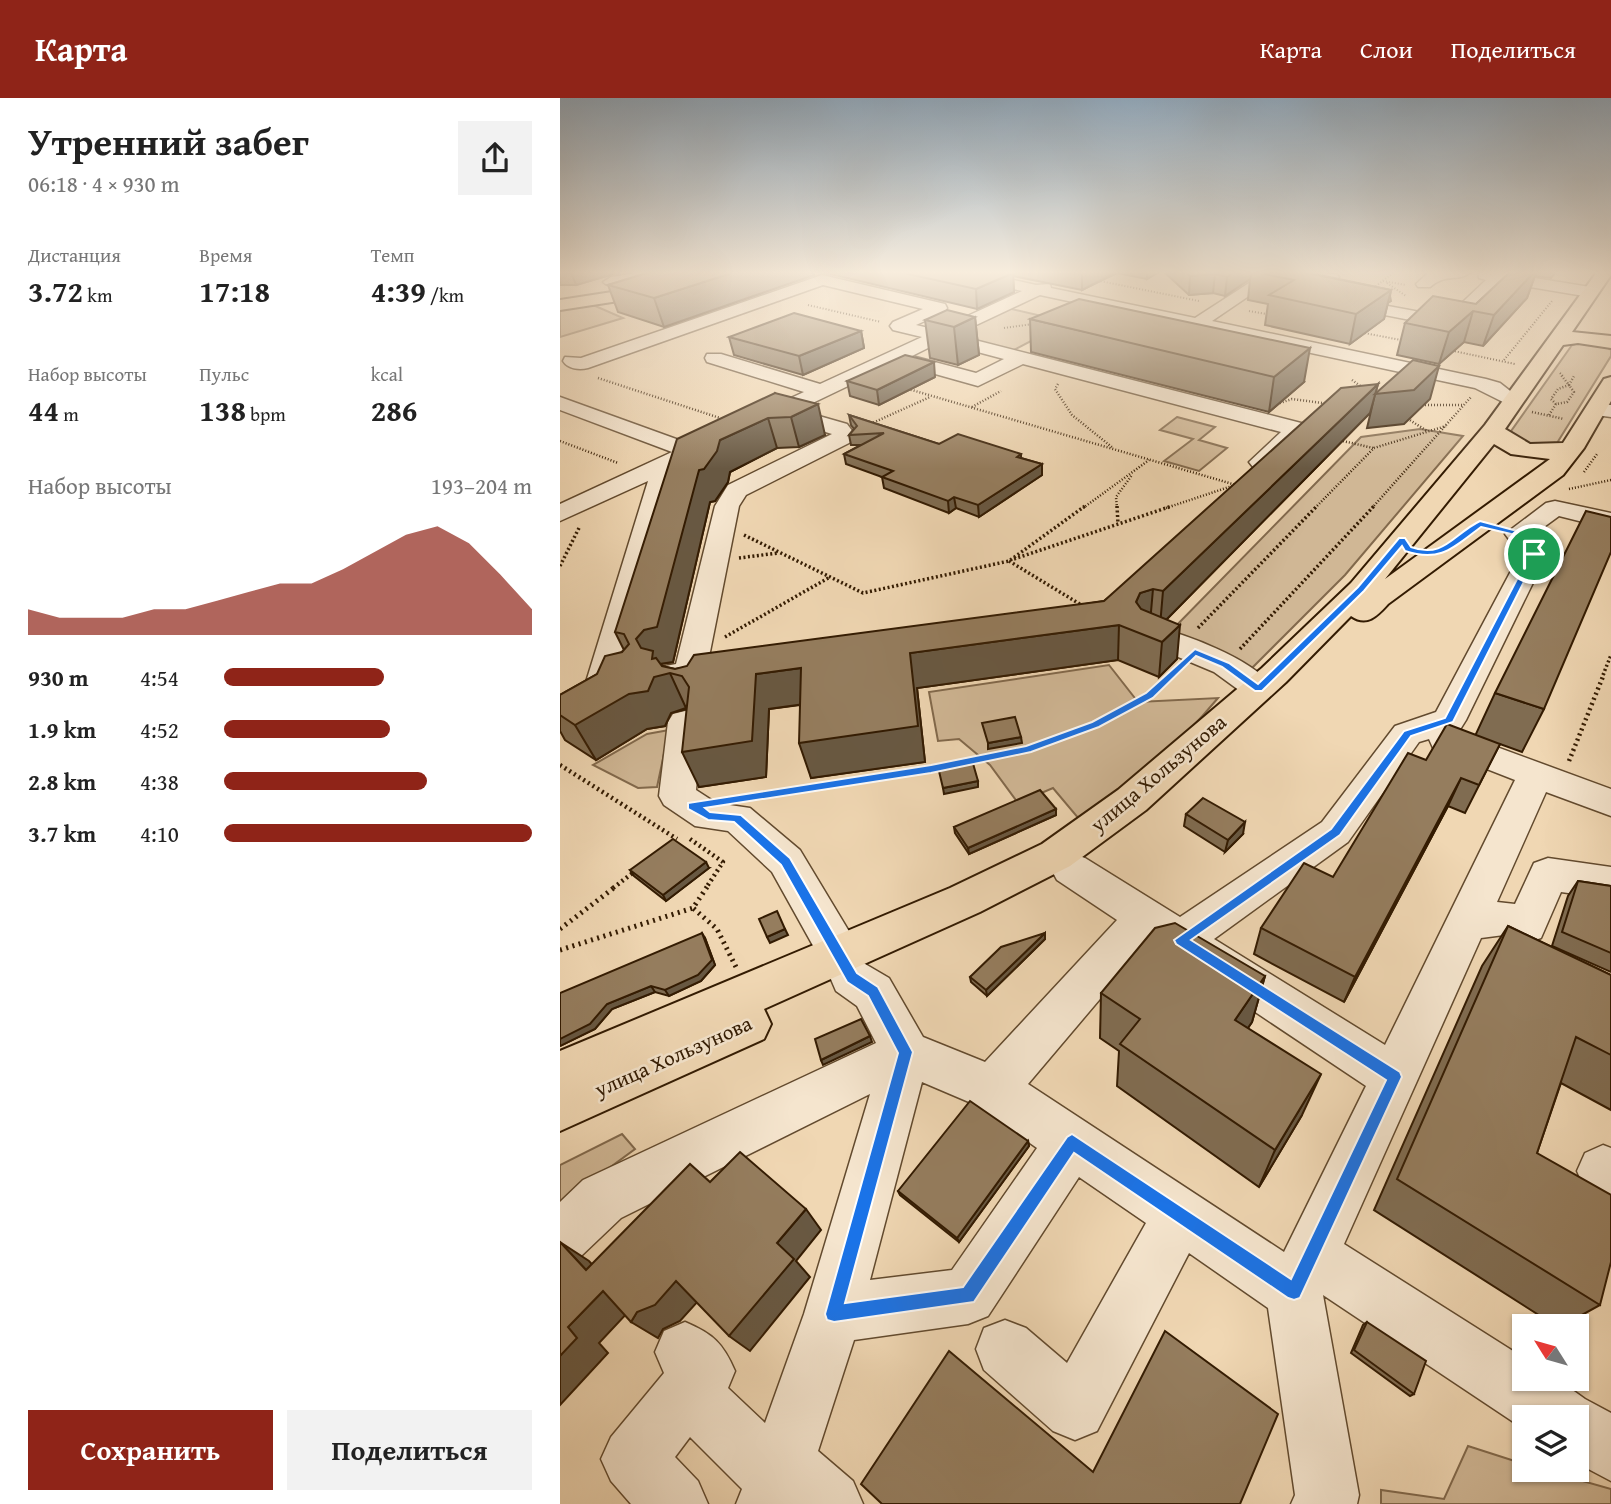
<!DOCTYPE html>
<html lang="ru">
<meta charset="utf-8">
<style>
body{margin:0;font-family:"Gentium Book Plus",serif;background:#f2f2f2;color:#222;height:100vh;display:flex;flex-direction:column;font-size:26px;white-space:nowrap}
*{box-sizing:border-box;margin:0}
p{font-size:23px;color:#767676}
.icon{flex:none;width:38px;height:38px;fill:none;stroke:currentColor;stroke-width:2;stroke-linecap:round;stroke-linejoin:round}
.map{position:relative;flex:1;overflow:hidden}
.drawer{display:flex;flex-direction:column;background:#fff;width:560px}
.drawer>*{flex:none}
.needle{width:46px;rotate:307deg}
.controls{position:absolute;left:952px;top:1216px;display:grid;gap:14px}
.controls a{display:grid;place-items:center;width:77px;height:77px;border-radius:0px;background:#fff;box-shadow:0 2px 5px #0004;font-size:35px}
.pin{position:absolute;display:grid;place-items:center;width:60px;height:60px;color:#fff;margin:-30px;border:4px solid #fff;border-radius:50%;box-shadow:0 2px 7px #0007}
.round{display:grid;place-items:center;flex:none;width:74px;height:74px;border-radius:0px;background:#f2f2f2}
.head{display:flex;align-items:center;justify-content:space-between;height:119px;padding:0 28px}
h1{font-size:38px;font-weight:700;line-height:52px}
.stats{display:grid;grid-template-columns:repeat(3,1fr);gap:10px;height:119px;padding:7px 28px}
.stats div{display:grid;align-content:center}
.stats b{font-size:30px;font-weight:700}
.stats small{font-size:19px;font-weight:400}
.stats p{font-size:19px}
.chart{height:196px;padding:14px 28px}
.chart p{display:flex;justify-content:space-between}
.chart svg{width:100%;height:126px;margin-top:7px;fill:#8f2418;opacity:.7}
.button{display:flex;gap:14px;margin-top:auto;padding:14px 28px}
.button a{flex:1;height:80px;border-radius:0px;background:#8f2418;color:#fff;font-size:28px;font-weight:700;line-height:80px;text-align:center}
.button a+a{background:#f2f2f2;color:#222}
ul{padding:0 28px;list-style:none;font-size:23px}
li{display:grid;grid-template-columns:112px 84px 1fr;align-items:center;height:52px}
li i{height:18px;border-radius:9px;background:#8f2418}
header{display:flex;align-items:center;gap:42px;box-sizing:border-box;height:98px;padding:0 35px;background:#8f2418;color:#fff}
header strong{font-size:33px}
nav{display:flex;gap:38px;margin-inline-start:auto;font-size:24px}
main{display:flex;flex:1;min-height:0}
.map>svg:first-child{display:block}
</style>
<header>
<strong>Карта</strong>
<nav><a>Карта</a><a>Слои</a><a>Поделиться</a></nav>
</header>
<main>
<section class="drawer">
<div class="head"><div><h1>Утренний забег</h1><p>06:18 · 4 × 930 m</p></div><a class="round"><svg class="icon" aria-label="share" viewBox="0 0 24 24"><path d="M12 15V3M7 8l5-5 5 5M5 13v7h14v-7"/></svg></a></div>
<div class="stats">
<div><p>Дистанция</p><b>3.72<small> km</small></b></div>
<div><p>Время</p><b>17:18</b></div>
<div><p>Темп</p><b>4:39<small> /km</small></b></div>
</div>
<div class="stats">
<div><p>Набор высоты</p><b>44<small> m</small></b></div>
<div><p>Пульс</p><b>138<small> bpm</small></b></div>
<div><p>kcal</p><b>286</b></div>
</div>
<div class="chart"><p><span>Набор высоты</span>193–204 m</p>
<svg viewBox="0 0 160 44" preserveAspectRatio="none"><path d="M0 44V35L10 38L20 38L30 38L40 35L50 35L60 32L70 29L80 26L90 26L100 21L110 15L120 9L130 6L140 12L150 23L160 35V44z"/></svg>
</div>
<ul>
<li><b>930 m</b>4:54<i style="width:52%"></i></li>
<li><b>1.9 km</b>4:52<i style="width:54%"></i></li>
<li><b>2.8 km</b>4:38<i style="width:66%"></i></li>
<li><b>3.7 km</b>4:10<i style="width:100%"></i></li>
</ul>
<div class="button"><a>Сохранить</a><a>Поделиться</a></div>
</section>
<div class="map">
<svg width="1051" height="1406" viewBox="0 0 1051 1406">
<rect width="100%" height="100%" fill="#f0d7b3"/>
<filter id="stains"><feTurbulence type="fractalNoise" baseFrequency=".00286" numOctaves="4"/><feColorMatrix values="0 0 0 0 .2 0 0 0 0 .09 0 0 0 0 .02 0 0 0 .5 -.17"/></filter>
<radialGradient id="worn" r=".72"><stop offset=".6" stop-color="#630" stop-opacity="0"/><stop offset="1" stop-color="#630" stop-opacity=".3"/></radialGradient>
<g fill="#d0b795" stroke="#82694c" stroke-width="2">
<polygon points="33,207 63,220 0,239 0,211"/>
<polygon points="447,210 516,226 490,233 450,254 387,239"/>
<polygon points="1019,245 1046,249 1051,252 1051,258 997,345 968,347 949,336 1012,247"/>
<polygon points="617,319 655,329 639,342 667,350 639,373 604,363 633,341 600,332"/>
<polygon points="860,331 903,338 785,477 692,570 610,534 801,339"/>
<path d="M 549,567 L 578,604 L 658,600 C 619,647 571,689 519,721 L 493,690 L 458,705 L 430,667 L 399,641 L 378,643 L 369,594 Z"/>
<polygon points="109,632 97,689 78,690 33,667 87,636"/>
<polygon points="62,1036 75,1051 0,1106 0,1067"/>
<polygon points="908,1348 964,1366 964,1372 984,1372 1051,1391 1051,1406 821,1406 821,1392 884,1401"/>
</g>
<g fill="none" stroke-linecap="round" stroke-linejoin="round">
<g stroke="#624a2e" stroke-width="3">
<g id="minor">
<path d="M 82,174 L 107,174 C 96,184 55,196 43,184 L 51,179 Z"/>
<path d="M 387,174 L 418,174 L 476,187 L 490,186 L 491,190 L 635,220 L 706,174 L 724,174 L 652,223 L 926,281 L 940,285 L 963,303 L 960,307 L 953,309 L 915,290 L 480,197 L 395,237 L 745,326 L 748,331 L 709,369 L 693,369 L 689,364 L 721,334 L 463,266 L 418,288 L 336,265 L 238,312 L 287,326 L 296,338 L 293,343 L 186,397 L 179,408 L 146,574 L 141,581 L 111,586 L 100,583 L 95,576 L 100,569 L 116,566 L 155,408 L 168,387 L 272,336 L 220,320 L 115,370 L 62,570 L 75,573 L 80,580 L 75,587 C 60,591 46,595 31,591 L 26,584 L 88,383 L 0,423 L 0,406 L 112,354 L 0,312 L 0,299 L 130,346 L 244,294 L 147,264 L 145,260 L 147,256 L 161,256 L 260,286 L 362,239 L 333,232 L 330,228 L 333,224 L 363,211 L 263,187 L 28,270 C 19,272 8,271 3,263 L 5,259 L 21,260 L 262,177 L 385,206 L 387,210 L 385,214 L 356,227 L 377,232 L 462,193 L 389,177 ZM 380,244 L 444,261 L 416,275 L 352,258 Z"/>
<polygon points="739,174 776,176 779,179 758,195 887,219 926,182 919,180 918,174 938,174 1030,189 1038,194 1030,199 941,184 897,229 891,230 738,200 736,197 758,181"/>
<path d="M 869,174 L 911,174 C 897,185 888,174 870,189 L 858,189 L 856,186 Z"/>
<polygon points="1035,306 1051,307 1051,319 1028,316 1025,312 1028,308"/>
<path d="M 995,403 L 1051,415 L 1051,431 L 999,418 L 973,437 L 987,456 L 906,622 L 901,630 L 893,633 L 1051,691 L 1051,718 L 986,694 L 937,804 L 955,806 L 974,765 L 988,760 L 1051,769 L 1051,801 L 1001,794 L 981,840 L 966,845 L 944,837 L 921,840 L 784,1146 L 964,1260 L 964,1281 L 997,1281 L 1025,1301 L 1051,1315 L 1051,1383 L 1017,1365 L 1017,1320 L 964,1320 L 964,1331 L 763,1197 L 799,1397 L 797,1406 L 731,1406 L 735,1397 L 708,1210 L 629,1155 L 537,1333 L 515,1342 L 493,1333 L 424,1272 L 416,1251 L 424,1230 L 445,1222 L 466,1230 L 507,1265 L 586,1125 L 519,1079 L 428,1218 L 408,1226 L 294,1242 L 258,1353 L 293,1383 L 303,1406 L 176,1406 L 182,1391 L 130,1339 L 115,1359 L 138,1383 L 148,1406 L 71,1406 L 51,1383 L 41,1361 L 51,1339 L 104,1275 L 95,1254 L 104,1233 L 125,1224 C 153,1236 163,1245 175,1273 L 168,1290 L 205,1325 L 244,1216 L 310,996 L 61,1120 L 19,1160 L 0,1168 L 0,1104 L 23,1082 L 316,945 L 297,908 L 276,893 L 270,879 L 273,873 L 266,871 L 212,774 L 168,733 L 135,728 L 104,707 L 99,698 L 108,624 L 113,616 L 125,613 L 137,616 L 142,624 L 136,692 L 156,705 L 190,710 L 240,752 L 296,845 L 303,858 L 300,863 L 329,880 L 363,939 L 425,964 L 557,822 L 497,782 L 491,771 L 497,760 L 511,755 L 525,760 L 620,819 L 762,724 L 835,628 L 876,614 L 960,456 L 945,436 L 986,405 ZM 869,641 L 873,650 L 955,682 L 825,947 L 654,841 L 788,744 L 859,644 ZM 589,843 L 806,988 L 724,1154 L 468,986 ZM 362,984 L 416,1007 L 477,1050 L 392,1172 L 310,1182 Z"/>
<path d="M 591,528 C 625,536 695,561 714,591 L 709,598 L 698,601 L 687,598 L 654,574 L 580,543 L 576,537 L 580,531 Z"/>
<polygon points="1043,1047 1051,1050 1051,1103 1025,1091 1017,1073 1025,1055"/>
</g>
</g>
<g stroke="#331b02" stroke-width="4">
<g id="major">
<polygon points="146,174 178,174 170,179 65,202 0,212 0,202 65,192"/>
<path d="M 1037,174 L 1051,174 L 1051,177 L 1012,234 L 1051,238 L 1051,250 L 1018,245 L 1003,247 L 945,331 L 970,346 L 1003,345 L 1044,281 L 1051,279 L 1051,303 L 1024,350 L 1003,377 L 828,506 C 817,518 807,529 791,518 L 726,584 L 586,712 L 510,768 L 420,814 L 204,911 L 211,926 L 204,941 L 0,1033 L 0,953 L 390,790 L 482,746 L 558,692 L 702,570 L 791,485 L 925,327 ZM 934,346 L 951,356 L 990,361 L 825,481 Z"/>
</g>
</g>
<g stroke="#331b02" stroke-width="2" stroke-dasharray="1 2" stroke-linecap="butt">
<polyline points="535,182 639,203"/>
<polyline points="823,183 846,187"/>
<polyline points="827,185 846,198"/>
<polyline points="811,192 834,174"/>
<polyline points="248,207 321,224"/>
<polyline points="689,213 712,217"/>
<polyline points="444,230 473,226"/>
<polyline points="799,234 846,243"/>
<polyline points="889,252 955,266"/>
<polyline points="944,262 992,203"/>
<polyline points="1000,275 1003,278"/>
</g>
<g stroke="#331b02" stroke-width="2.5" stroke-dasharray="1 2" stroke-linecap="butt">
<polyline points="38,280 160,320"/>
<polyline points="792,282 803,290"/>
<polyline points="498,286 495,291 512,317 553,350"/>
<polyline points="345,290 676,387"/>
<polyline points="717,306 732,301 770,306"/>
<polyline points="996,306 991,301 998,291 1009,287 1001,277"/>
<polyline points="859,307 903,307"/>
<polyline points="412,309 441,293"/>
<polyline points="972,314 1004,321"/>
<polyline points="989,317 996,306 1007,304 1014,294 1009,287 1014,278"/>
<polyline points="845,319 867,333"/>
<polyline points="308,327 370,299"/>
<polyline points="0,343 58,365"/>
<polyline points="783,343 813,350"/>
<polyline points="1024,374 1037,356"/>
<polyline points="1009,391 1051,382"/>
<polyline points="523,410 589,362"/>
<polyline points="557,410 556,399 572,377"/>
<polyline points="606,410 675,387"/>
<polyline points="755,410 814,350 886,328"/>
<polyline points="812,410 911,299"/>
</g>
<g stroke="#331b02" stroke-width="3.5" stroke-dasharray="2 2.5" stroke-linecap="butt">
<polyline points="557,408 558,426"/>
<polyline points="184,437 303,495 449,463 525,408"/>
<polyline points="179,460 218,455"/>
<polyline points="454,461 612,408"/>
<polyline points="449,463 523,508"/>
<polyline points="0,468 20,428"/>
<polyline points="638,530 757,408"/>
<polyline points="165,539 270,479"/>
<polyline points="680,551 814,408"/>
<polyline points="611,577 618,570"/>
<polyline points="1043,577 1051,557"/>
</g>
<g stroke="#331b02" stroke-width="4.5" stroke-dasharray="2 3.5" stroke-linecap="butt">
<path d="M 410,663 C 469,652 539,633 589,598 C 598,593 605,583 612,576"/>
<polyline points="1009,663 1044,576"/>
<polyline points="0,667 117,741"/>
<polyline points="196,698 384,669"/>
<polyline points="130,741 163,764 146,790"/>
<polyline points="53,790 74,774"/>
</g>
<g stroke="#331b02" stroke-width="5" stroke-dasharray="2 4.5" stroke-linecap="butt">
<polyline points="147,789 133,810 157,831 176,869"/>
<polyline points="0,831 55,789"/>
<polyline points="0,852 133,810"/>
</g>
<use href="#minor" fill="#f5e5ce" fill-rule="evenodd"/>
<use href="#major" fill="#f0d7b3" fill-rule="evenodd"/>
</g>
<g fill="#806c51" stroke="#331b02" stroke-width="2">
<polygon points="0,174 60,174 16,187 0,187"/>
<polygon points="90,174 253,174 254,177 104,229 58,214 48,187"/>
<polygon points="262,174 599,174 587,181 557,175 522,192 453,178 454,194 417,211"/>
<polygon points="604,174 746,174 831,192 830,198 831,203 828,205 824,221 790,246 705,227 708,206 688,202 690,181 665,198 653,195 629,197"/>
<polygon points="950,174 996,174 991,180 975,178 967,200 923,248 904,244 879,266 837,257 845,225 916,206"/>
<polygon points="415,219 419,257 398,267 370,260 365,222"/>
<polygon points="470,221 744,284 709,314 471,254"/>
<polygon points="301,233 304,250 243,277 174,257 169,239"/>
<polygon points="375,279 319,307 290,298 287,283"/>
<polygon points="818,286 810,315 607,521 617,561 599,579 558,562 357,590 365,664 251,680 240,607 209,611 206,679 139,689 127,611 111,615 105,628 87,631 36,662 5,642 0,633 0,597 37,576 64,552 55,534 215,295 265,337 239,349 217,350 170,374 168,384 155,403 150,404 113,564 100,566 102,568 115,571 544,503"/>
<polygon points="289,317 379,346 461,356 461,360 482,366 482,377 419,419 396,410 389,415 324,390 322,379 286,366 284,356 301,347 291,347 289,337 294,331 291,327"/>
<polygon points="935,595 984,611 962,654 940,646 905,715 888,708 784,904 694,856 701,830 773,779 916,636"/>
<polygon points="496,711 496,717 409,756 395,735 394,729"/>
<polygon points="626,716 683,736 665,754 624,728"/>
<polygon points="149,770 106,803 74,778 70,772"/>
<polygon points="1018,783 1051,788 1051,874 992,848 1008,798"/>
<polygon points="948,828 1051,877 1051,1012 1001,985 977,1055 1040,1207 1002,1228 996,1228 814,1112 922,868"/>
<polygon points="485,835 485,841 427,898 411,884 410,879"/>
<polygon points="145,840 155,867 141,883 109,898 95,894 52,911 35,931 0,948"/>
<polygon points="705,878 692,924 688,930 742,1017 699,1089 557,988 559,953 540,940 541,895"/>
<polygon points="468,1043 469,1048 399,1144 340,1097 338,1093"/>
<polygon points="807,1224 854,1296 850,1298 791,1255 803,1227"/>
</g>
<g fill="#685842" stroke="#331b02" stroke-width="2">
<polygon points="11,174 60,174 16,187"/>
<polygon points="175,174 253,174 254,177 104,229 94,200"/>
<polygon points="522,174 557,174 522,192"/>
<polygon points="587,174 599,174 587,181"/>
<polygon points="674,174 692,174 690,181 665,198 667,179"/>
<polygon points="974,174 976,174 967,200 923,248 934,217"/>
<polygon points="453,175 454,194 417,211 416,191"/>
<polygon points="655,176 653,195 629,197 630,178"/>
<polygon points="831,192 824,221 790,246 796,216"/>
<polygon points="913,213 904,244 879,266 889,234"/>
<polygon points="415,219 419,257 398,267 394,229"/>
<polygon points="301,233 304,250 243,277 239,258"/>
<polygon points="750,250 744,284 709,314 714,279"/>
<polygon points="374,264 375,279 319,307 317,292"/>
<polygon points="879,268 870,301 844,326 807,330 815,296"/>
<polygon points="818,286 810,315 600,528 603,493"/>
<polygon points="258,306 265,337 239,349 231,319"/>
<polygon points="208,320 217,350 170,374 168,384 155,403 150,404 113,564 100,566 110,575 126,610 111,615 105,628 87,631 36,662 15,627 76,541 139,372 160,342"/>
<polygon points="482,366 482,377 419,419 418,407"/>
<polygon points="394,399 396,410 389,415 388,403"/>
<polygon points="593,491 590,525 576,504 580,495"/>
<polygon points="559,527 558,562 357,590 365,664 251,680 239,645 350,555"/>
<polygon points="620,527 617,561 599,579 602,544"/>
<polygon points="241,570 252,605 209,611 206,679 139,689 122,654 196,576"/>
<polygon points="461,639 462,645 428,651 428,645"/>
<polygon points="901,680 888,708 784,904 795,879"/>
<polygon points="418,683 418,689 384,696 383,690"/>
<polygon points="496,711 496,717 409,756 408,750"/>
<polygon points="685,724 683,736 665,754 668,742"/>
<polygon points="146,764 149,770 106,803 103,797"/>
<polygon points="225,831 228,837 210,845 207,839"/>
<polygon points="142,835 145,840 155,867 141,883 109,898 105,892"/>
<polygon points="485,835 485,841 427,898 426,892"/>
<polygon points="705,878 692,924 664,965 675,922"/>
<polygon points="91,888 95,894 52,911 35,931 0,948 0,941 47,906"/>
<polygon points="310,938 312,944 263,967 261,962"/>
<polygon points="761,976 742,1017 699,1089 715,1052"/>
<polygon points="468,1043 469,1048 399,1144 397,1140"/>
<polygon points="246,1111 261,1132 236,1163 250,1179 190,1253 169,1238 217,1145"/>
<polygon points="0,1144 29,1163 54,1190 26,1172"/>
<polygon points="116,1183 140,1201 120,1223 103,1231 98,1240 71,1224 77,1214"/>
<polygon points="43,1193 71,1211 39,1245 48,1255 0,1307 0,1258 8,1229"/>
</g>
<g fill="#957d5e" stroke="#331b02" stroke-width="2">
<polygon points="90,174 175,174 94,200 48,187"/>
<polygon points="339,174 449,174 453,175 416,191"/>
<polygon points="625,174 674,174 667,179 655,176 630,178"/>
<polygon points="694,174 742,174 831,192 796,216 709,197 734,182"/>
<polygon points="950,174 974,174 934,217 913,213 889,234 845,225 873,198 916,206"/>
<polygon points="519,201 750,250 714,279 470,221"/>
<polygon points="387,212 415,219 394,229 365,222"/>
<polygon points="234,215 301,233 239,258 169,239"/>
<polygon points="345,257 374,264 317,292 287,283"/>
<polygon points="853,262 879,268 854,292 815,296"/>
<polygon points="818,286 603,493 593,491 580,495 576,504 581,511 620,527 602,544 559,527 350,555 358,628 239,645 241,570 196,576 192,643 122,654 129,589 122,578 110,575 94,579 88,593 69,596 15,627 0,617 0,597 37,576 45,558 62,554 69,546 64,536 55,534 117,341 215,295 258,306 231,319 208,320 160,342 157,353 144,371 139,372 97,529 84,532 76,541 81,550 93,553 92,561 96,560 102,568 115,571 127,568 134,557 544,503 781,290"/>
<polygon points="289,317 379,346 398,336 461,356 457,359 482,366 418,407 394,399 388,403 322,379 333,373 284,356 324,335 289,337 297,328"/>
<polygon points="1026,413 1051,419 1051,454 984,611 935,595"/>
<polygon points="455,619 461,639 428,645 422,625"/>
<polygon points="887,626 940,646 919,687 901,680 795,879 701,830 744,765 773,779 848,655 866,662"/>
<polygon points="412,662 418,683 383,690 378,669"/>
<polygon points="480,692 496,711 408,750 394,729"/>
<polygon points="643,700 685,724 668,742 626,716"/>
<polygon points="113,741 146,764 103,797 70,772"/>
<polygon points="1018,783 1051,788 1051,855 1002,834"/>
<polygon points="217,813 225,831 207,839 199,821"/>
<polygon points="615,825 705,878 675,922 761,976 715,1052 560,946 580,921 541,895 595,830"/>
<polygon points="948,828 1051,877 1051,957 1016,939 977,1055 1051,1097 1051,1164 1040,1207 837,1081"/>
<polygon points="142,835 152,862 138,877 105,892 91,888 47,906 30,926 0,941 0,895"/>
<polygon points="485,835 426,892 410,879 441,849"/>
<polygon points="301,921 310,938 261,962 255,941"/>
<polygon points="410,1003 468,1043 397,1140 338,1093"/>
<polygon points="180,1054 246,1111 217,1145 234,1161 169,1238 116,1183 95,1207 77,1214 71,1224 43,1193 8,1229 17,1240 0,1258 0,1144 26,1172 130,1066 150,1084"/>
<polygon points="807,1224 866,1263 854,1296 794,1252"/>
<polygon points="605,1233 718,1316 680,1406 322,1406 301,1386 389,1253 533,1374"/>
</g>
<linearGradient id="sky" x2="0" y2="1"><stop stop-color="#91a8bb"/><stop offset="0.47" stop-color="#f8eddd"/><stop offset="1" stop-color="#f8eddd" stop-opacity="0"/></linearGradient>
<rect width="1051" height="371" fill="url(#sky)"/>
<path fill="#1a73e8" stroke="#fff" stroke-width="2" fill-rule="evenodd" d="M 920,423 L 961,434 L 978,456 L 893,624 L 851,638 L 780,737 L 631,842 L 840,974 L 842,979 L 740,1200 L 734,1202 L 728,1200 L 514,1055 L 414,1204 L 274,1224 L 267,1222 L 265,1216 L 338,955 L 308,898 L 287,884 L 221,767 L 174,724 L 148,722 L 128,711 L 128,705 L 371,667 L 466,648 L 532,624 L 586,595 L 635,551 L 669,565 L 698,586 L 798,489 L 839,440 L 845,440 L 851,449 C 884,461 893,436 920,423 ZM 921,429 L 955,437 L 970,456 L 885,620 L 844,633 L 771,731 L 614,842 L 616,846 L 826,982 L 731,1181 L 512,1036 L 507,1039 L 403,1189 L 285,1205 L 353,954 L 318,889 L 297,875 L 230,760 L 181,717 L 150,714 L 145,710 L 371,675 L 471,654 L 539,629 L 593,600 L 636,558 L 662,569 L 695,593 L 702,593 L 804,493 L 842,448 L 845,453 C 881,465 894,449 921,429 Z"/>
<g text-anchor="middle" dominant-baseline="central" stroke-width="5" stroke-linejoin="round" paint-order="stroke">
<g font-size="21" fill="#331b02" stroke="#f5e5ce">
<text transform="translate(598 675) rotate(-40)">улица Хользунова</text>
<text transform="translate(113 958) rotate(-24)">улица Хользунова</text>
</g>
</g>
<rect width="100%" height="100%" filter="url(#stains)"/>
<rect width="100%" height="100%" fill="url(#worn)"/>
</svg>
<div class="controls">
<a><svg class="needle" viewBox="-14 -14 28 28"><path d="M0-13l5 13h-10z" fill="#e53935"/><path d="M0 13l5-13h-10z" fill="#767676"/></svg></a>
<a><svg class="icon" aria-label="layers" viewBox="0 0 24 24"><path d="M12 4l9 5-9 5-9-5zM3 14l9 5 9-5"/></svg></a>
</div>
<div class="pin" style="left:974px;top:456px;background:#1e9e55"><svg class="icon" aria-label="arrive" viewBox="0 0 24 24"><path d="M6 21V4h12l-3 4 3 4H6"/></svg></div>
</div>
</main>
